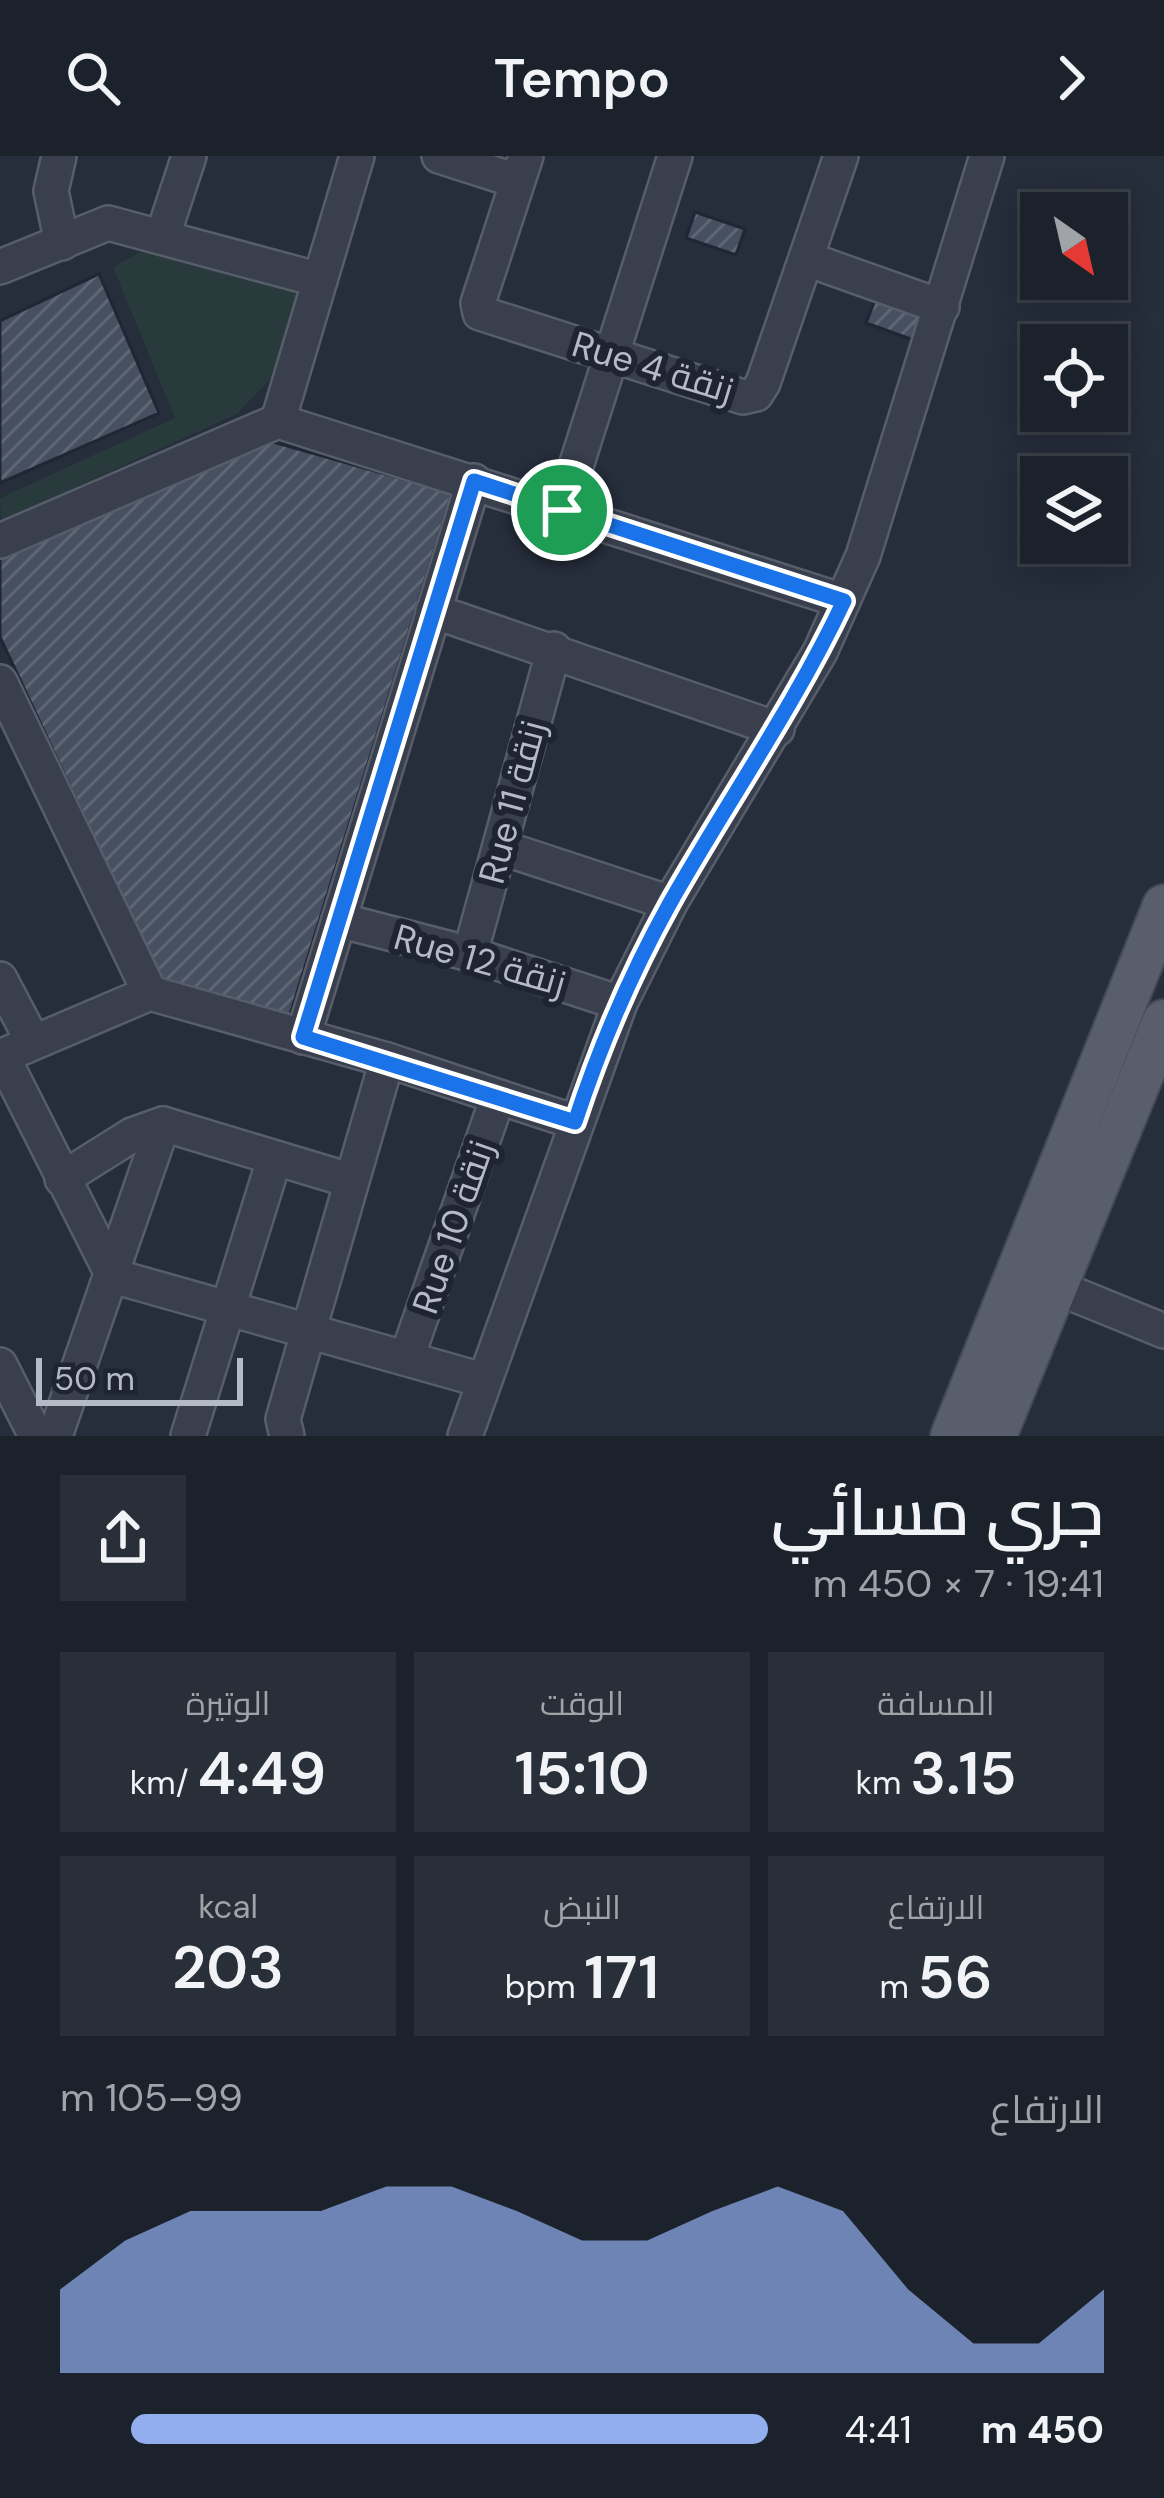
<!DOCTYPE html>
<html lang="ar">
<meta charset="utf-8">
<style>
body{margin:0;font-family:"DM Sans",Cairo,sans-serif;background:#292f38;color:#f1f3f6;direction:rtl;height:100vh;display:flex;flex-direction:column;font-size:45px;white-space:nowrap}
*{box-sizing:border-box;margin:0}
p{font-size:39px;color:#a0a4a9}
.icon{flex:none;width:66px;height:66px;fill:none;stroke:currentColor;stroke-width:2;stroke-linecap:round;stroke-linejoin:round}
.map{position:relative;height:1280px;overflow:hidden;direction:ltr}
.details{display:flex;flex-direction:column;background:#1c222c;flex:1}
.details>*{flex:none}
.needle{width:78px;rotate:146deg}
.controls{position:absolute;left:1020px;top:36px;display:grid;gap:24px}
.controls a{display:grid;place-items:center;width:108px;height:108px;border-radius:0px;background:#1c222c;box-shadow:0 6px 30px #0003,0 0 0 3px #3a3f48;font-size:60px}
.scale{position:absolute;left:36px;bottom:30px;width:207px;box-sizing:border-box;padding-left:12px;border:6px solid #b5bac7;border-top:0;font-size:33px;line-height:42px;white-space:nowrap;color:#b5bac7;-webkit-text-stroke:9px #1e2431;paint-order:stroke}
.pin{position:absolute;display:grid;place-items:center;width:102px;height:102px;color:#fff;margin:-51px;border:6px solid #fff;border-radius:50%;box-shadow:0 3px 12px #0007}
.round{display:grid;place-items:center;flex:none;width:126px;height:126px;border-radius:0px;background:#292f38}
.overview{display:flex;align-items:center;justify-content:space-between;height:204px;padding:0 60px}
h1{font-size:66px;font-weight:600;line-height:90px}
.stats{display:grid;grid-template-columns:repeat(3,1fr);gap:18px;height:204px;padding:12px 60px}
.stats div{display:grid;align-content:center;border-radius:0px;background:#292f38;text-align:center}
.stats b{font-size:60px;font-weight:600}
.stats small{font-size:33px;font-weight:400}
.stats p{font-size:33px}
.chart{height:336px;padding:24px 60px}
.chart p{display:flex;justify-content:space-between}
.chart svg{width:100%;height:216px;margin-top:12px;fill:#92aeef;opacity:.7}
ul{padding:0 60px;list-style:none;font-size:39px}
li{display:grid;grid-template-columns:192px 144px 1fr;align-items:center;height:90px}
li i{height:30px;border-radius:15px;background:#92aeef}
header{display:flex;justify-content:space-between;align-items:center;height:156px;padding:0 60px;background:#1c222c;font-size:54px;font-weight:600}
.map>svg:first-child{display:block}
</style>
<header><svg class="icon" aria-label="forward" viewBox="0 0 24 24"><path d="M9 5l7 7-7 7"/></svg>Tempo<svg class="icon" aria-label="search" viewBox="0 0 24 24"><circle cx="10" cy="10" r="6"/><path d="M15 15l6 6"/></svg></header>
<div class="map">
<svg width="1164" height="1280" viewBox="0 0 1164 1280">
<defs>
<pattern id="building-hatch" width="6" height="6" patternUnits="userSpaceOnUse" patternTransform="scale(3)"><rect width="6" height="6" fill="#475060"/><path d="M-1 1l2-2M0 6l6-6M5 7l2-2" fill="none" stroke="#5f6775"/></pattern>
</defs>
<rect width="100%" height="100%" fill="#262d3b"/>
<polygon fill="#293a3d" points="145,93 301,133 279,214 237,258 1,365 0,342 175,262 113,111"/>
<g fill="url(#building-hatch)" stroke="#202633" stroke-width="3">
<polygon points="695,56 745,73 736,99 686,82"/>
<polygon points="99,118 159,257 0,327 0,165"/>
<polygon points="875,144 931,164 922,187 866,167"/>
<polygon points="270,285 452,337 290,859 160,823 0,481 0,401"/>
</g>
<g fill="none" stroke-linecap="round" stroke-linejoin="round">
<g stroke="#575d6a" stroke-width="38">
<g id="minor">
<polyline points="59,0 51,35 62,87"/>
<polyline points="439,0 517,25"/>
<polyline points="526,0 478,147 480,157 743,241 756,238 763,227 841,0"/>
<polyline points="163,79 189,0"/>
<polyline points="807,103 942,151"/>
<polyline points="0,111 108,67 320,124"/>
<polyline points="278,265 357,0"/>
<polyline points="562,354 675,0"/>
<polyline points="0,385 278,265 843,445"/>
<polyline points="433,455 777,573"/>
<polyline points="0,526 150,837"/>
<polyline points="500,691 670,747"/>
<polyline points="339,764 470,798 620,847"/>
<polyline points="470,798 554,493"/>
<polyline points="0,823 33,886"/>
<polyline points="303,881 474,325"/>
<polyline points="2,900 113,1120 482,1224"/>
<polyline points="0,901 150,837 387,904 575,966"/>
<polyline points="62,1023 132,979 163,968 349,1024"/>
<polyline points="1056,1131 1164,1175"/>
<polyline points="407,1201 498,941"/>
<polyline points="0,1209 36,1280"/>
<polyline points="55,1280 163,968"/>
<polyline points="188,1280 274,1004"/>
<polyline points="287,1280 283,1263 387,904"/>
<polyline points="465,1280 620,847 670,747 820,496 863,400 987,0"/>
</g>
</g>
<g stroke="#424855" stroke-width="46">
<g id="major">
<polyline points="952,1280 1164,750"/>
<polyline points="995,1280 1164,865"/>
</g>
</g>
<use href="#minor" stroke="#393f4c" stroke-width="33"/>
<use href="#major" stroke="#585e6b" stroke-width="42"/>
</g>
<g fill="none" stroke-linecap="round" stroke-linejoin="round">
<g stroke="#fff" stroke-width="24">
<path id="route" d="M 474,325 L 844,445 C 794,551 727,646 670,747 C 631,817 600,890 575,966 L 303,881 Z"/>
</g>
<use href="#route" stroke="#1a73e8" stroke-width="15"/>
</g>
<g text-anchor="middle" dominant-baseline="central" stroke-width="12" stroke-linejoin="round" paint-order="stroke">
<g font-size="36" fill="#b5bac7" stroke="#1e2431">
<text transform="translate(653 211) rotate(17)">Rue 4 زنقة</text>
<text transform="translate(512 646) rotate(-75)">Rue 11 زنقة</text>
<text transform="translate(480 804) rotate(16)">Rue 12 زنقة</text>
<text transform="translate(453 1071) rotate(-71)">Rue 10 زنقة</text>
</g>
</g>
</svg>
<div class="controls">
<a><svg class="needle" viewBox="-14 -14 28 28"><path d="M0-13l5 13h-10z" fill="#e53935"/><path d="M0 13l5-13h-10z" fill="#a0a4a9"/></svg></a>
<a><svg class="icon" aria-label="locate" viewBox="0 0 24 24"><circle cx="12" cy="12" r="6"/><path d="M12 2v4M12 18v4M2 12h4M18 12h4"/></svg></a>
<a><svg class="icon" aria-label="layers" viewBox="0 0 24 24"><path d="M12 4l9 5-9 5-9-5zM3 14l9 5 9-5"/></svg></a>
</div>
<div class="scale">50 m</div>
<div class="pin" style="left:562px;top:354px;background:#1e9e55"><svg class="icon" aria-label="arrive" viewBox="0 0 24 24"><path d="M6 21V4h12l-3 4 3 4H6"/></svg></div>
</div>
<section class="details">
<div class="overview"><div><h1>جري مسائي</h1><p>19:41 · 7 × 450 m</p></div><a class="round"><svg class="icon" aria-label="share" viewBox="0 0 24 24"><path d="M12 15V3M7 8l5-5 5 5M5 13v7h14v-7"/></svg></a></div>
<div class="stats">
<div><p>المسافة</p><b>3.15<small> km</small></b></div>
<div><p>الوقت</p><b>15:10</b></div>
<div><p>الوتيرة</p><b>4:49<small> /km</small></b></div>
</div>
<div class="stats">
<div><p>الارتفاع</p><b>56<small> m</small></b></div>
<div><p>النبض</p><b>171<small> bpm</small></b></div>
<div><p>kcal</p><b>203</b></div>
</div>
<div class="chart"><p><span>الارتفاع</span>99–105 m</p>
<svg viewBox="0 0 160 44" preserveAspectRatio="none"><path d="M0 44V27L10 17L20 11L30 11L40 11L50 6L60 6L70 11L80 17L90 17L100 11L110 6L120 11L130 27L140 38L150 38L160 27V44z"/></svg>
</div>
<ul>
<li><b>450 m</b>4:41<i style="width:90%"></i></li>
</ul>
</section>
